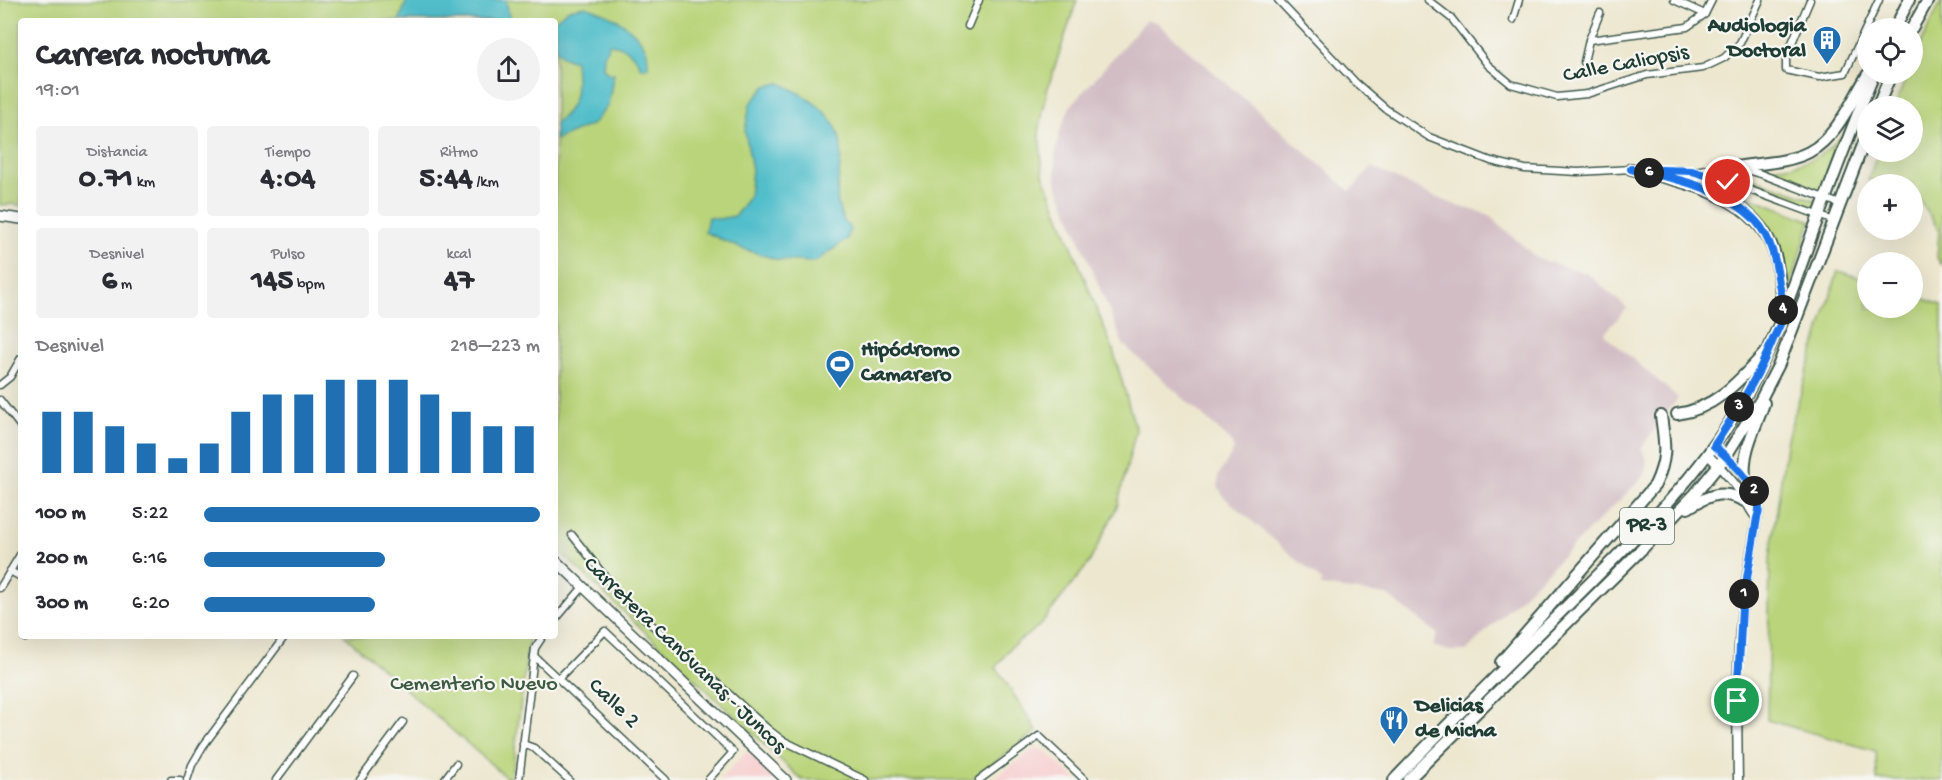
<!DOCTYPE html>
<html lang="es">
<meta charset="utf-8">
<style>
body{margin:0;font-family:"Gochi Hand",sans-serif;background:#f2f2f3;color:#2b2b33;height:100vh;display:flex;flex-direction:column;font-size:22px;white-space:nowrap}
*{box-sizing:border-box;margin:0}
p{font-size:20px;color:#7c7c81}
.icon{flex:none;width:33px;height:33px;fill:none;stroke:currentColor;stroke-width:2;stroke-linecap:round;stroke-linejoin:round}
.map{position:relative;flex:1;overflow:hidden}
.panel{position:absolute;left:18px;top:18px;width:540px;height:621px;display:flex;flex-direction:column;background:#fff;border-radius:6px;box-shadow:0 6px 24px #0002}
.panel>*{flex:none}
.fabs{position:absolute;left:1857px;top:18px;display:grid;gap:12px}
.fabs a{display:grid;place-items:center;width:66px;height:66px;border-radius:50%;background:#fff;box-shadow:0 6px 24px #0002;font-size:30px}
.pin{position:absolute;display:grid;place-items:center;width:51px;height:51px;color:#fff;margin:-26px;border:3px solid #fff;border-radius:50%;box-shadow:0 2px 6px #0007}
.km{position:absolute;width:30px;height:30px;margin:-15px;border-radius:50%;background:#222;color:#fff;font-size:16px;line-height:30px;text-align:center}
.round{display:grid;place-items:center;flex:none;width:63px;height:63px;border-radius:32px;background:#f2f2f3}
.head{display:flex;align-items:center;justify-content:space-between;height:102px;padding:0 18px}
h1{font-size:33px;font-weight:700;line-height:45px}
.figures{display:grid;grid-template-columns:repeat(3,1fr);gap:9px;height:102px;padding:6px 18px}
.figures div{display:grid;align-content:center;border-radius:6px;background:#f2f2f3;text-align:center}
.figures b{font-size:30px;font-weight:700}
.figures small{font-size:16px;font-weight:400}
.figures p{font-size:16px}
.chart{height:168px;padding:12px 18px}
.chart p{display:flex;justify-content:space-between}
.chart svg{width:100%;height:108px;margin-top:6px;stroke:#1f6fb2;stroke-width:6}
ul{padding:0 18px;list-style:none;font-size:20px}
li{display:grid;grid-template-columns:96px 72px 1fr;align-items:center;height:45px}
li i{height:15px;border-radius:8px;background:#1f6fb2}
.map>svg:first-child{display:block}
</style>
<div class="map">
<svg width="1942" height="780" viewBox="0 0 1942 780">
<rect width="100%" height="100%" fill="#f6f6f2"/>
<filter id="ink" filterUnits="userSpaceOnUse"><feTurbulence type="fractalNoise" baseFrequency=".0167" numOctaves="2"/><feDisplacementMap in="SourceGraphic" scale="12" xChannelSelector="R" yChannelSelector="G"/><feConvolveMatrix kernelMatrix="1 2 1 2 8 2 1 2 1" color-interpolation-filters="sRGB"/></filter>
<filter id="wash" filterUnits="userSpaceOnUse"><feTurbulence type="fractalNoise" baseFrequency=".008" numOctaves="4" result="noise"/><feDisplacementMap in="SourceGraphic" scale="24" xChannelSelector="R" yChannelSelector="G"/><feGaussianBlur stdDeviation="1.35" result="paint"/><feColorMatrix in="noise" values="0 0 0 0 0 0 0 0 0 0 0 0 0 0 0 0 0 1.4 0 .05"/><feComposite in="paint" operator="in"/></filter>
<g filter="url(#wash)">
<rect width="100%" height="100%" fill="#ede7cf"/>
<g fill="#f7cfd0">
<polygon points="1036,747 1044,750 1076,780 993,780"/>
<polygon points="747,751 779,780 720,780"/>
</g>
<polygon fill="#d2bdc5" points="1146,20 1156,22 1350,191 1372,167 1426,193 1458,206 1487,214 1538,259 1587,273 1627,308 1604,334 1678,398 1641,448 1646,457 1647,469 1641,479 1466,651 1449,651 1433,646 1438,634 1387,595 1321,586 1322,581 1224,497 1218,486 1218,476 1234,450 1231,441 1123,344 1056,182 1055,156 1060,131 1070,107"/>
<g fill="#b9d47a" stroke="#6c8857" stroke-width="1.5">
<polygon points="0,0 1077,0 1048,87 1039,132 1043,174 1113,350 1136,430 1117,507 1089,563 1039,626 1011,647 996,667 1037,731 970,780 802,780 555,547 555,21 21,21 21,206 13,204 0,205"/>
<polygon points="1942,0 1942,265 1937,258 1939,230 1919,199 1913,196 1912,184 1881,184 1868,180 1878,152 1912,152 1912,106 1895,106 1907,74 1912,74 1913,59"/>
<path d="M 1841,137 L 1843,139 L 1823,189 L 1819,190 L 1763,169 C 1787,166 1807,165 1827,150 C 1832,147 1836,141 1841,137 Z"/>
<polygon points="1728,175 1750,177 1817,201 1819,203 1816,208 1728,177"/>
<path d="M 1705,180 L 1726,187 L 1811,221 L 1789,289 L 1786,287 C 1788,228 1748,210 1703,184 L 1703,182 Z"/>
<polygon points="1838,271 1867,280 1868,308 1912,308 1913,295 1942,305 1942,780 1877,780 1876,751 1767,720 1770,558 1787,438"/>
<polygon points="345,636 529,636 513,766 508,779"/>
</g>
<g fill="#51beca" stroke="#387e7f" stroke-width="1.5">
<polygon points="407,0 506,0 510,21 399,21"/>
<path d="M 585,6 C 608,13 634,26 646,49 C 648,54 648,61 648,67 L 641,68 C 636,54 624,45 609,44 L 604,56 L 603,68 L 609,74 L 614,73 L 608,105 L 593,124 L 555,140 L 555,123 C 579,106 577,88 575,61 C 547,54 558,41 554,21 L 569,9 Z"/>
<path d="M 780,83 C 801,93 828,108 837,130 C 851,163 822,198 850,229 L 847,239 L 815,262 L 778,260 L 738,247 L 705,232 L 708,217 L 719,219 L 735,216 L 749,197 L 752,170 L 745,131 L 750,104 L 766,86 Z"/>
</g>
</g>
<g filter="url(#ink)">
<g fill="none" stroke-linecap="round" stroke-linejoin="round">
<g stroke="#3e564b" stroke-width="9">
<g id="minor">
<polyline points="1278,0 1356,83 1386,109 1429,137 1491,161 1525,169 1578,172 1632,169"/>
<polyline points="1428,0 1452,19 1488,65 1511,84 1557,97 1587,94 1647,75 1703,68 1724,58 1740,43 1760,0"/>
<polyline points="1674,0 1705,14"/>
<polyline points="1810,0 1786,57 1786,70 1819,77 1845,73 1879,0"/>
<polyline points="1513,20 1519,0"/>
<polyline points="968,26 979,0"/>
<polyline points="1589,40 1687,27 1705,14 1712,0"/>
<polyline points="1584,62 1589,40 1600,13"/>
<polyline points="1648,170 1692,171 1712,176 1834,221"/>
<polyline points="1696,171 1715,167 1736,167 1761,174 1840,204"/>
<polyline points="0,385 10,377 21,358"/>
<polyline points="0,400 21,427"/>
<polyline points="572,535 622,598 769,730 782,740 865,780"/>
<polyline points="10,571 21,577"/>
<polyline points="0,588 21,553"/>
<polyline points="555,620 583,587"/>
<polyline points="25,638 26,636"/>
<polyline points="534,656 666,780"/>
<polyline points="559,678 605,631 733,752 708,780"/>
<polyline points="523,744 534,748 569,780"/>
<polyline points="171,780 180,780"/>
<polyline points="187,780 192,765 203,746 285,636"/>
<polyline points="276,780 353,676"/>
<polyline points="360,780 403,722"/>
<polyline points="444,780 456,764"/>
<polyline points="519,780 535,648 543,636"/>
<polyline points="979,780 1039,736 1085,780"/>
</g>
</g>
<g stroke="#3e564b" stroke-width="11">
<g id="tertiary">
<path d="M 1714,446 C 1732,461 1768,493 1757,518 C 1752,548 1746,578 1742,609 C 1736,666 1737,723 1738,780"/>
<path d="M 1708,455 C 1720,467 1732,479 1741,493 C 1747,501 1750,511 1757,518"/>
</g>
</g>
<g stroke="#3e564b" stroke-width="12">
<g id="secondary">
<polyline points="0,216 21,219"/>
<polyline points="555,560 786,780"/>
</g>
</g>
<g stroke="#3e564b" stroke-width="14">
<g id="primary">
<polyline points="1895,28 1909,0"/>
<polyline points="1912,28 1928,0"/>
<polyline points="1878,106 1891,74"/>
<path d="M 1736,167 C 1759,163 1788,163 1809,152 C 1837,137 1852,100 1868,74"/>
<path d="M 1631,169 C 1682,182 1755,194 1774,252 C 1780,270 1780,292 1783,312"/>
<path d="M 1677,414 C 1715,409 1739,381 1764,354"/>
<path d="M 1745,477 C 1742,450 1756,428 1764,403"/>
<path d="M 1688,508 C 1711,493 1725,489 1748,503"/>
<path d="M 1501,662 L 1655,485 C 1668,457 1665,445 1661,416"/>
<path d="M 1394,780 C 1453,718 1515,658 1576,597 C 1635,538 1695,481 1738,409 C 1771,354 1791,294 1812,234 C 1832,180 1852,127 1874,74"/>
<polyline points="1408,780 1642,549 1695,494 1726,456 1760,401 1779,364 1868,132"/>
</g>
</g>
<use href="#minor" stroke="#fff" stroke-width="6"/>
<use href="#tertiary" stroke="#fff" stroke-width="8"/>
<use href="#secondary" stroke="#fff" stroke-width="9"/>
<use href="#primary" stroke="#fff" stroke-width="10"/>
</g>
</g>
<g fill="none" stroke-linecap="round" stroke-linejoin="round" filter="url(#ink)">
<g stroke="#fff" stroke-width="12">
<path id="route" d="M 1728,182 L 1692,171 L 1631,169 C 1657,175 1686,180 1711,191 C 1758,213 1773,233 1779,284 C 1781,294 1785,307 1783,316 C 1781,325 1775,334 1772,342 C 1757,379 1736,412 1714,446 C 1732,461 1768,493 1757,518 L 1742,608 L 1737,701"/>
</g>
<use href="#route" stroke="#1a73e8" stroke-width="8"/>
</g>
<defs>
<g id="building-pin" transform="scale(1.5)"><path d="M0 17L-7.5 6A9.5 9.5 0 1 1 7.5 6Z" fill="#1f6fb2" stroke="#f6f6f2"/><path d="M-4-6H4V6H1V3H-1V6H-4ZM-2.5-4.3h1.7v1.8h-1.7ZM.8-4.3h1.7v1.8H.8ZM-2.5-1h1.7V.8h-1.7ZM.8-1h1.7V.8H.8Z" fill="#fff"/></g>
<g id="stadium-pin" transform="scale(1.5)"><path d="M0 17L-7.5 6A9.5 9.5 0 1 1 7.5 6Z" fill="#1f6fb2" stroke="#f6f6f2"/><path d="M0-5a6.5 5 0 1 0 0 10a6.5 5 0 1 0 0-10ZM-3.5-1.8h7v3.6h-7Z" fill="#fff"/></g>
<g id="restaurant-pin" transform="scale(1.5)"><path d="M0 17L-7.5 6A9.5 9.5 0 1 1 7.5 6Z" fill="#1f6fb2" stroke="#f6f6f2"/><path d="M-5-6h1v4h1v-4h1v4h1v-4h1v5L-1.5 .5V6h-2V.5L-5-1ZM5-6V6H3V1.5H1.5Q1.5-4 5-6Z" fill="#fff"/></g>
</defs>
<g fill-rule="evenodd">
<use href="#building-pin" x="1827" y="40"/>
<use href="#stadium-pin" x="840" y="364"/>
<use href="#restaurant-pin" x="1394" y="720"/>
</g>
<g text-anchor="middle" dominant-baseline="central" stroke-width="4.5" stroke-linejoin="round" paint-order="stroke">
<rect fill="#f6f6f2" stroke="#60746d" stroke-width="1.5" x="1620" y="508" width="54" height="36" rx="4.5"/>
<g font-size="21" font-weight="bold" fill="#1f3d34">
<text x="1647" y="526">PR-3</text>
</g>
<g font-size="22" font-weight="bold" fill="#1f3d34" stroke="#f6f6f2" text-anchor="start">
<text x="1806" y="27" text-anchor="end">Audiologia<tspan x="1806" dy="25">Doctoral</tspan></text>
<text x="861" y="351">Hipódromo<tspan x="861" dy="25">Camarero</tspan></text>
<text x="1415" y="707">Delicias<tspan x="1415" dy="25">de Micha</tspan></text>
</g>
<g font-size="22" fill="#1f3d34" stroke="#f6f6f2">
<text transform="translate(1626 65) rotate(-11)">Calle Caliopsis</text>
<text transform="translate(684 656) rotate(44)">Carretera Canóvanas - Juncos</text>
<text transform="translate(613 704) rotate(44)">Calle 2</text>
</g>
<g font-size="22" fill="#3e5b42" stroke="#f6f6f2">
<text x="474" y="685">Cementerio Nuevo</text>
</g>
</g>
</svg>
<div class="fabs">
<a><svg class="icon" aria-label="locate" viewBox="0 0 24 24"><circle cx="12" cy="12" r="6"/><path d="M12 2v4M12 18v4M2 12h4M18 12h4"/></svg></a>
<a><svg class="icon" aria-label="layers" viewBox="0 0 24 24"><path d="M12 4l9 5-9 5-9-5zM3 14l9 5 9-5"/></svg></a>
<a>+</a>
<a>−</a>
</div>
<div class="pin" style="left:1737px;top:701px;background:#1e9e55"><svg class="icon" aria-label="arrive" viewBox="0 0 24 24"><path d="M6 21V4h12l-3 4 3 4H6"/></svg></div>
<div class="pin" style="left:1728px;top:182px;background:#d93025"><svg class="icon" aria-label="check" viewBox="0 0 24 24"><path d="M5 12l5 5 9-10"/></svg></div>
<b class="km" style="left:1744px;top:594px">1</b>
<b class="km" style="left:1754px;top:491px">2</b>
<b class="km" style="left:1739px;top:407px">3</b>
<b class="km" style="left:1783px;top:310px">4</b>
<b class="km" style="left:1649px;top:173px">6</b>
<section class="panel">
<div class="head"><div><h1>Carrera nocturna</h1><p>19:01</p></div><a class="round"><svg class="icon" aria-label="share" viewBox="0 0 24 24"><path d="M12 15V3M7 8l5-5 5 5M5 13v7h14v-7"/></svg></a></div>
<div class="figures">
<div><p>Distancia</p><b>0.71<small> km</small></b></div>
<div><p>Tiempo</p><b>4:04</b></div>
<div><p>Ritmo</p><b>5:44<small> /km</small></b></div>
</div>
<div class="figures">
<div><p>Desnivel</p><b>6<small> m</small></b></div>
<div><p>Pulso</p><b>145<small> bpm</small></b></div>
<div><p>kcal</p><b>47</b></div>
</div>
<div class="chart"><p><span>Desnivel</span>218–223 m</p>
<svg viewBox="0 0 160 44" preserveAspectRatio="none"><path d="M5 44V19M15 44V19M25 44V25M35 44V32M45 44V38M55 44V32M65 44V19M75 44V12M85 44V12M95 44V6M105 44V6M115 44V6M125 44V12M135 44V19M145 44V25M155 44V25"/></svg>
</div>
<ul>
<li><b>100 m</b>5:22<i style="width:100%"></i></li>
<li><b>200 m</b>6:16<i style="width:54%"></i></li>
<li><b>300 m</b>6:20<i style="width:51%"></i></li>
</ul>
</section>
</div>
